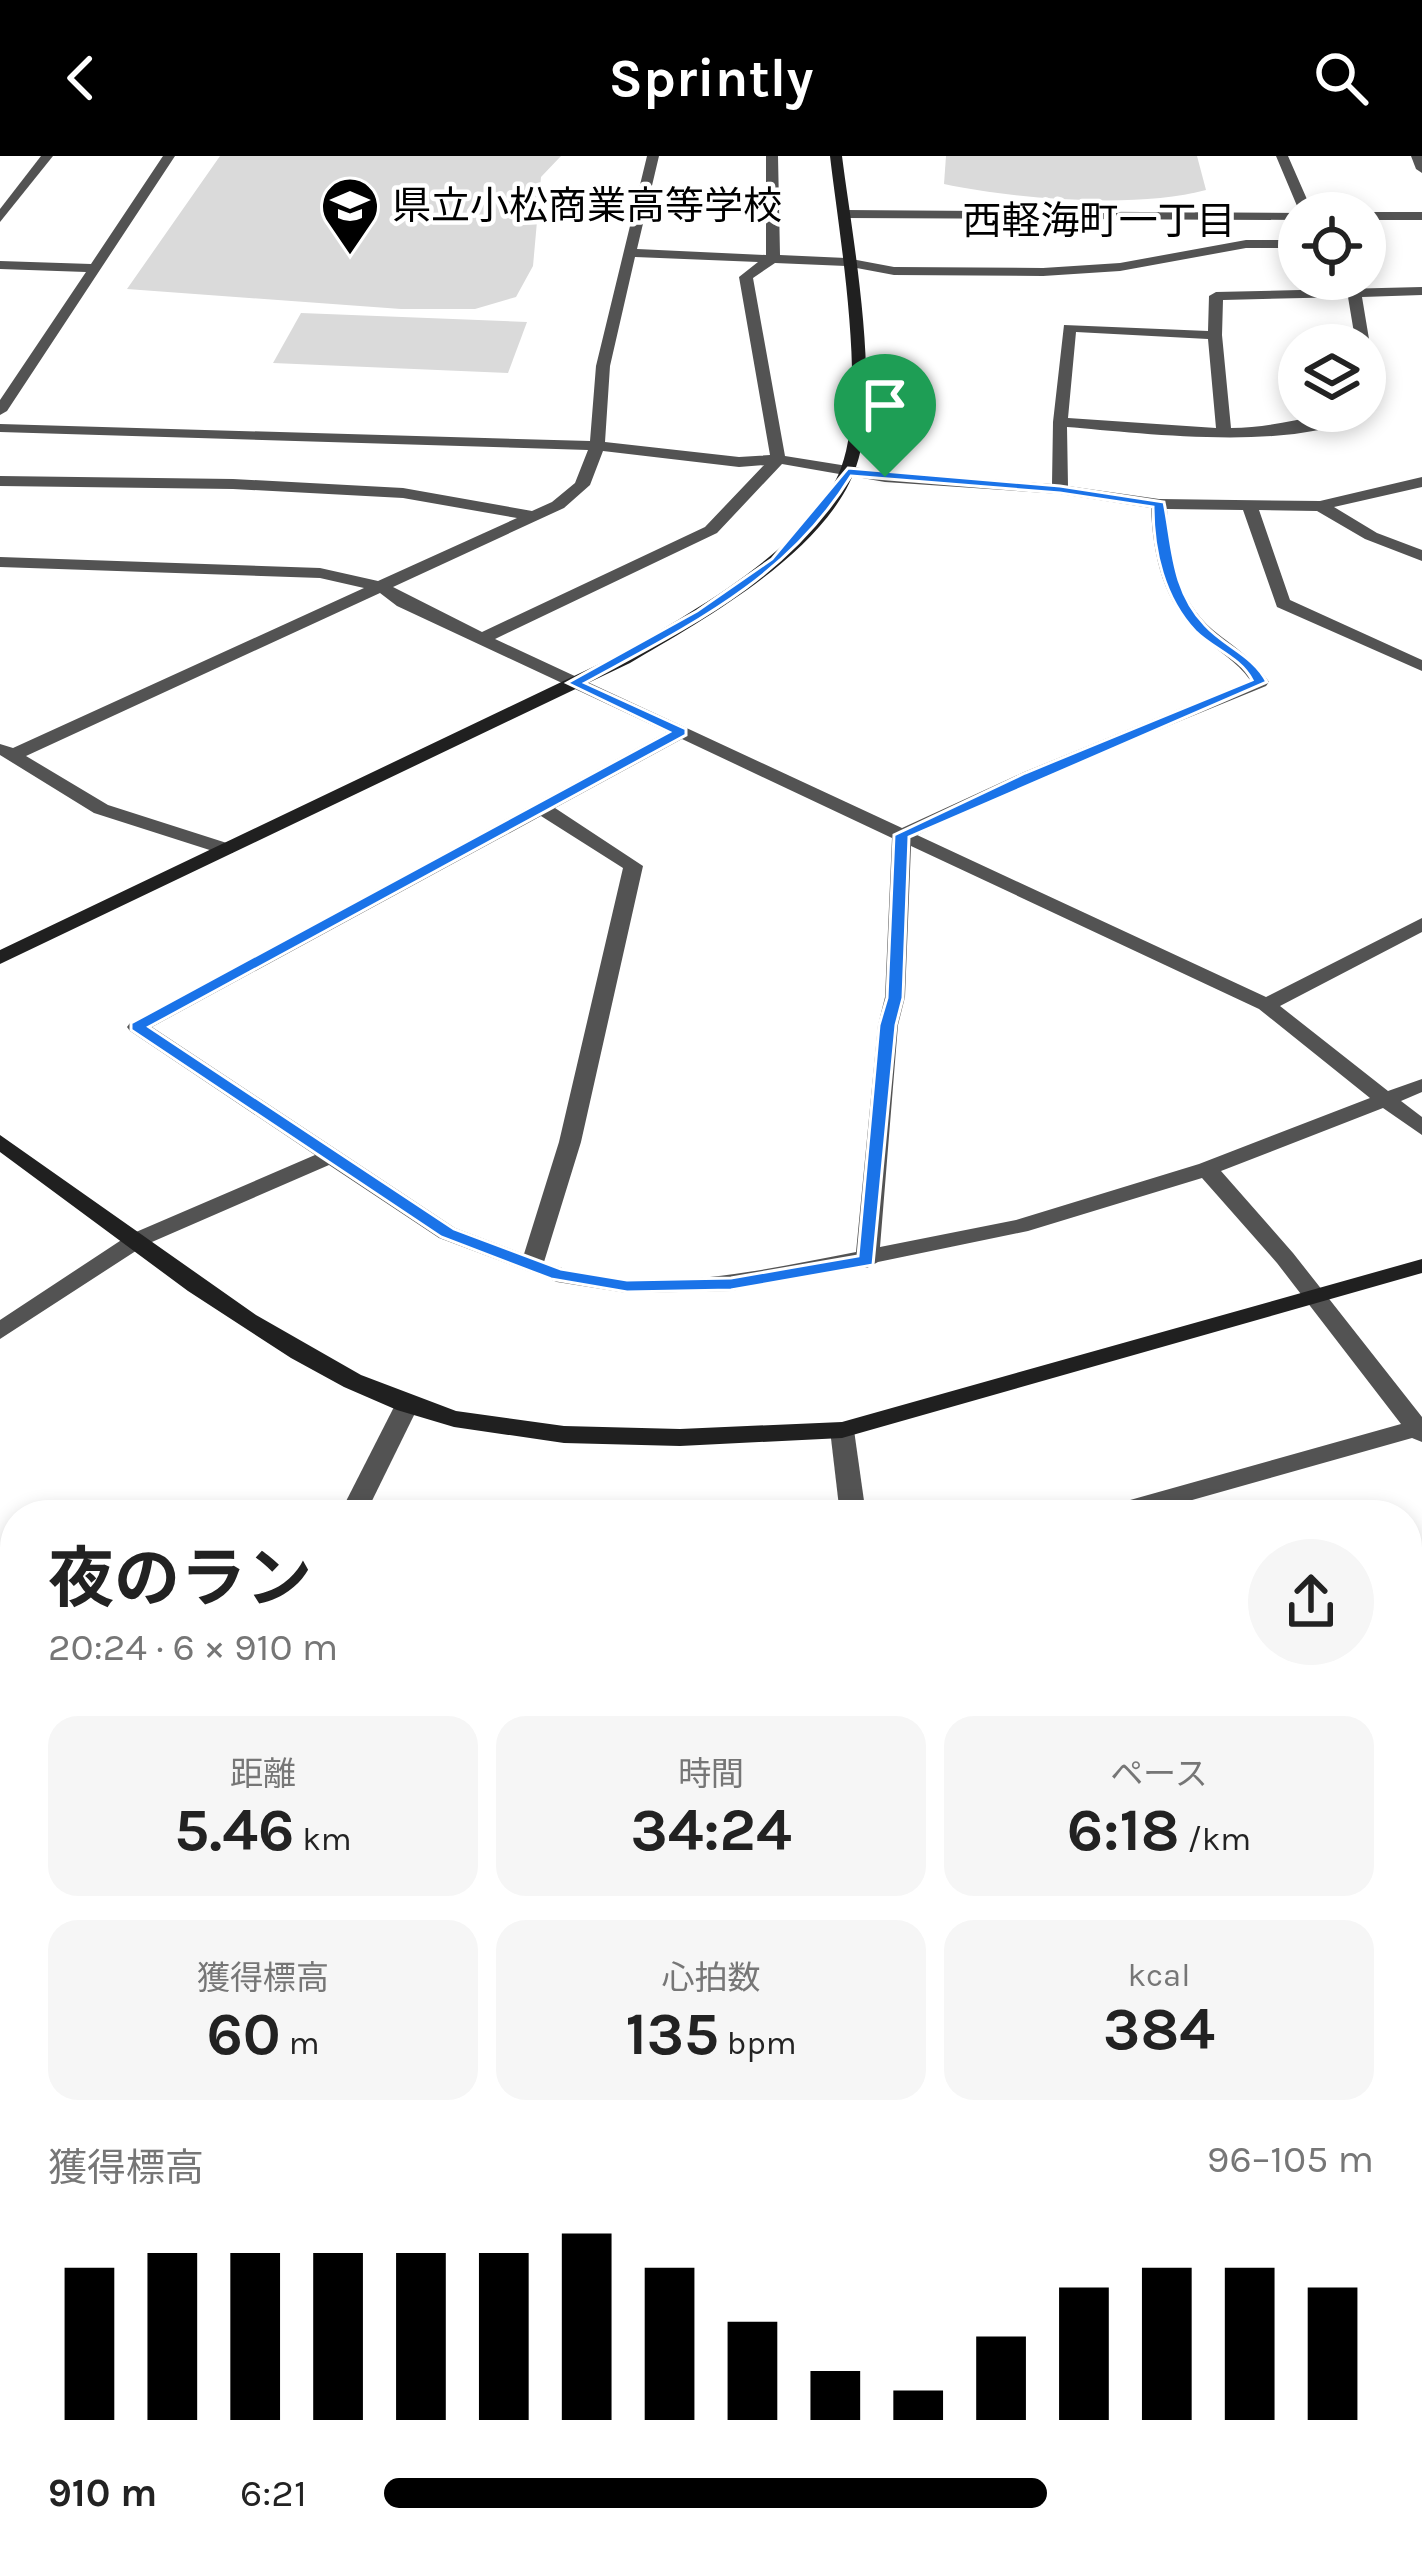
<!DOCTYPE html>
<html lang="ja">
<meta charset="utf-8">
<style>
body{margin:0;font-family:Karla,"Noto Sans JP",sans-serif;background:#f6f6f6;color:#222;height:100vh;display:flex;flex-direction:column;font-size:45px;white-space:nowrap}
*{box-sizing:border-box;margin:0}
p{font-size:39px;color:#767676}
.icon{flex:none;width:66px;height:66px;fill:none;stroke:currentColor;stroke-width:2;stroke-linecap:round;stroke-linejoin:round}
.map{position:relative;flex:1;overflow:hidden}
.sheet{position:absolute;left:0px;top:1344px;width:1422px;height:1065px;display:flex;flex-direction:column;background:#fff;border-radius:48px 48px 0 0;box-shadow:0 6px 18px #0003}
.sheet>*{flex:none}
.buttons{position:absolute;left:1278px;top:36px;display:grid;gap:24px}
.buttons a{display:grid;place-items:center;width:108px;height:108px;border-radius:50%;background:#fff;box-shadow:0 6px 18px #0003;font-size:60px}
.pin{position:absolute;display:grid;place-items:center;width:102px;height:102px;color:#fff;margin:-123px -51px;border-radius:50% 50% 50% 0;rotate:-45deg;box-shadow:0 0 12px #0007}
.pin .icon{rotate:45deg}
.round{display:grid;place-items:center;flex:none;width:126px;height:126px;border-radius:63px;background:#f6f6f6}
.overview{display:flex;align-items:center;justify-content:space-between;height:204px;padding:0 48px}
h1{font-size:66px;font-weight:700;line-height:90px}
.figures{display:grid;grid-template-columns:repeat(3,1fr);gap:18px;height:204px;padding:12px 48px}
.figures div{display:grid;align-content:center;border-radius:30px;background:#f6f6f6;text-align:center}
.figures b{font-size:60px;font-weight:700}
.figures small{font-size:33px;font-weight:400}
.figures p{font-size:33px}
.chart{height:336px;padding:24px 48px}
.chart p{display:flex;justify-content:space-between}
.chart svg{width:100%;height:216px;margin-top:12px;stroke:#000;stroke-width:6}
ul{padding:0 48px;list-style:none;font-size:39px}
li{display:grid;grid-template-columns:192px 144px 1fr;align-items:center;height:90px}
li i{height:30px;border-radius:15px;background:#000}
header{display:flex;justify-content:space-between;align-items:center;height:156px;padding:0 48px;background:#000;color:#fff;font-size:54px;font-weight:700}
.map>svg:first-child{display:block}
</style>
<header><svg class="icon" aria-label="back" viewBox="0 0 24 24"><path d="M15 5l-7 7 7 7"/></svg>Sprintly<svg class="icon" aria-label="search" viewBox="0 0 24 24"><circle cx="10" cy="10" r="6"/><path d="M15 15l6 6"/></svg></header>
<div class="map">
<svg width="1422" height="2407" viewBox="0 0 1422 2407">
<rect width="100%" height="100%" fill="#fff"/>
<g fill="#dadada">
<polygon points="220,0 561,0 541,21 533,110 516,141 475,153 401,153 127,133"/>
<path d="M 946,0 L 1197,0 L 1206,34 C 1137,53 1015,43 944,28 Z"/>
<polygon points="301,157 527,166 508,217 273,207"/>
<polygon points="310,2394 660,2394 674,2407 287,2407"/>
</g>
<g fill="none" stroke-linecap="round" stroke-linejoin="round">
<g stroke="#dbdbdb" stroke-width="6">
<g id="primary">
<polygon points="1422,1690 1422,1721 1407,1726 1407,1695"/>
<polygon points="1422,1759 1422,1791 1407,1796 1407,1764"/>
<polygon points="15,2366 15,2394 35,2394 23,2407 0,2407 0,2372"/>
<polygon points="122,2394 188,2394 183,2407 117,2407"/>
</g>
</g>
<g fill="#535353" fill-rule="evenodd">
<polygon points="41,0 53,0 0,66 0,53"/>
<polygon points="163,0 175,0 7,255 0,259 0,244 86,116 0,113 0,105 91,108"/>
<path d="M 647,0 L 659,0 L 637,93 L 766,99 L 766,0 L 778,0 L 780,99 L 846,102 L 894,111 L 1043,112 L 1120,107 L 1246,84 L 1299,84 L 1299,92 L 1246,92 L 1120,115 L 1043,120 L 894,119 L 846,110 L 775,107 L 753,122 L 785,300 L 885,316 L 1052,328 L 1053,266 L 1064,169 L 1208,175 L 1209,140 L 1216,136 L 1422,131 L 1422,139 L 1362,141 L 1370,189 L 1365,193 L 1365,189 L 1356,189 L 1348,141 L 1223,144 L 1222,179 L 1231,272 C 1278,272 1322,255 1365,255 L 1365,200 L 1372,204 L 1377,249 C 1318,300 1143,277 1067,271 L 1068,330 L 1159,343 L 1320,345 L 1422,321 L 1422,331 L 1334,351 L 1377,377 L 1422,394 L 1422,405 L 1365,383 L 1317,355 L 1259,354 L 1290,444 L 1422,504 L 1422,515 L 1277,451 L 1243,354 L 1167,353 C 1169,397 1178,444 1213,474 C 1234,491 1254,503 1269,526 L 1266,530 L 1036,624 L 917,679 L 1266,841 L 1422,762 L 1422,776 L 1280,850 L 1388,935 L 1422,923 L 1422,936 L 1401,945 L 1422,961 L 1422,979 L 1383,952 L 1221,1015 L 1293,1097 L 1422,1261 L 1422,1286 L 1412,1282 L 1139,1359 L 1094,1359 L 1098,1353 L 1401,1268 L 1277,1107 L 1202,1022 L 1028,1075 L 878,1106 L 867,1112 L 859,1110 L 731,1135 L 627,1137 L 557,1126 L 439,1082 L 329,1009 L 145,1089 L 0,1183 L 0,1164 L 129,1079 L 315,999 L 130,875 L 127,871 L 130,867 L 667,576 L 397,450 L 380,437 L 26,600 L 108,649 L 233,689 L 233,697 L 219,697 L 94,657 L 0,599 L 0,588 L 13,592 L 364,432 L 320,422 L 0,411 L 0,401 L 320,412 L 378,425 L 517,362 L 403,342 L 233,333 L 0,330 L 0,320 L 233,323 L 403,332 L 532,355 L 552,346 L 575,327 L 588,294 L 0,276 L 0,268 L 590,285 L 596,210 ZM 635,101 L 758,106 L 739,121 L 770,299 L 739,301 L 605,286 L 610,210 ZM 1076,176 L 1208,183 L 1216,272 L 1068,262 ZM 603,295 L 739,311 L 764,309 L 705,371 L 482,476 L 393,431 L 564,352 L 590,329 ZM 782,308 L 885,326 L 1060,338 L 1151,352 C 1153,399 1163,448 1201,480 C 1217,495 1237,505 1250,524 L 1024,616 L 902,672 L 495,483 L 717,377 ZM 682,583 L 892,682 L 885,841 L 878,869 L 856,1096 C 757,1115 643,1143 544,1106 L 581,986 L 643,710 L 555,652 ZM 541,660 L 623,712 L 559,986 L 524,1098 L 455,1072 L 152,871 ZM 911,690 L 1259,853 L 1370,942 L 1199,1008 L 1016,1064 L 880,1091 L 898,869 L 905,841 Z"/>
<polygon points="1276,0 1288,0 1313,57 1299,57 1299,64 844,62 838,58 844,54 1300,57"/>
<polygon points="1411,0 1422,0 1422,17 1416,13"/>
<polygon points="1365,56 1422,56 1422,64 1365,64 1362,57"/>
<polygon points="407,1241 419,1249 365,1359 339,1359 395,1249"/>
<polygon points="842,1266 854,1274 866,1359 840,1359 830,1274"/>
<polygon points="15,1576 15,1601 0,1608 0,1583"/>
<polygon points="0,1784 15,1790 15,1816 0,1810"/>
<polygon points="0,2095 15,2102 15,2134 0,2128"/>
<polygon points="15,2146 15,2178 0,2184 0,2152"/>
<polygon points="663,2394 699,2394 705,2407 669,2407"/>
</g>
<g fill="#202020" fill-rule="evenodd">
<path d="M 830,0 L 842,0 C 852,79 882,238 856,311 C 827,396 703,464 630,507 L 0,808 L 0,794 L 618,499 C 688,458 811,392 841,312 C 868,242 839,78 830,0 Z"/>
<polygon points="0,979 256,1159 361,1219 456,1255 564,1270 680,1273 842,1266 1422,1103 1422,1117 842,1282 680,1290 564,1287 454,1271 397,1254 344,1231 291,1202 188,1135 0,996"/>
</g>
<use href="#primary" fill="#000" fill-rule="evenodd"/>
</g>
<path fill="#1a73e8" stroke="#fff" stroke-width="3" fill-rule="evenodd" d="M 848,312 L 1060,330 L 1164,346 C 1173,389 1171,433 1205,469 C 1225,491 1253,499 1267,526 L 909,681 L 903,842 L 896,869 L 873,1109 L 731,1134 L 627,1136 L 551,1123 L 441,1081 L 131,874 L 131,867 L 669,576 L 567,527 L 697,455 L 772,403 ZM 851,320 L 1060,337 L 1153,351 C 1153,395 1164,442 1195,475 C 1213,493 1240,501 1252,524 L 1025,617 L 894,679 L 887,842 L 879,869 L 858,1100 L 731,1122 L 627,1124 L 561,1113 L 454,1073 L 149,871 L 686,579 L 686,573 L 585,527 C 689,470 787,424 851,320 Z"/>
<defs>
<g id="school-pin" transform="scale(3)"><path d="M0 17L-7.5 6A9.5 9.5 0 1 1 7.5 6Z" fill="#000" stroke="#fff"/><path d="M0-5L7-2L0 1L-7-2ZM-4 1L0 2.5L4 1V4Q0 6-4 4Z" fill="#fff"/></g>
</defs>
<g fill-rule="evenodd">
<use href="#school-pin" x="350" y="50"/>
</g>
<g text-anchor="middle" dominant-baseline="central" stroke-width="9" stroke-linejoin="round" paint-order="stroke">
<g font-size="39" fill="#000" stroke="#fff" text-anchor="start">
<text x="392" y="50">県立小松商業高等学校</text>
</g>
<g font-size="39" fill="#000" stroke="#fff">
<text x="1099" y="65">西軽海町一丁目</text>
</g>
</g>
</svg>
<div class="buttons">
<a><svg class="icon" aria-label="locate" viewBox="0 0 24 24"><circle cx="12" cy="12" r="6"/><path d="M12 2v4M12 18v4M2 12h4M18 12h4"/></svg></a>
<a><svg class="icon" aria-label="layers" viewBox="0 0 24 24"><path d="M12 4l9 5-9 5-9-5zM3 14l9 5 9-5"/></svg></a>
</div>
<div class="pin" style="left:885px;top:321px;background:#1e9e55"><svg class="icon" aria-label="arrive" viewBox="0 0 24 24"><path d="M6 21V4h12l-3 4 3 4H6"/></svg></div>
<section class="sheet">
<div class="overview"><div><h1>夜のラン</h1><p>20:24 · 6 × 910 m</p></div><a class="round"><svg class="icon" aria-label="share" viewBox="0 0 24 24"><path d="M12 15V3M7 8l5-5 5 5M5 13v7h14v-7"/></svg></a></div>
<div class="figures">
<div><p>距離</p><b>5.46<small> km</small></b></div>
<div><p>時間</p><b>34:24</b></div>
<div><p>ペース</p><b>6:18<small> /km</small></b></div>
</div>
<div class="figures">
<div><p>獲得標高</p><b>60<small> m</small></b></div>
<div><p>心拍数</p><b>135<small> bpm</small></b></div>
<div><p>kcal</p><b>384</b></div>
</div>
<div class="chart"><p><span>獲得標高</span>96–105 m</p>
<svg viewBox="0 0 160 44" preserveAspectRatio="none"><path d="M5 44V13M15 44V10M25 44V10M35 44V10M45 44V10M55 44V10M65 44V6M75 44V13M85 44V24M95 44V34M105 44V38M115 44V27M125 44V17M135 44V13M145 44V13M155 44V17"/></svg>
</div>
<ul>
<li><b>910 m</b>6:21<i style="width:67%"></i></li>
</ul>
</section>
</div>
